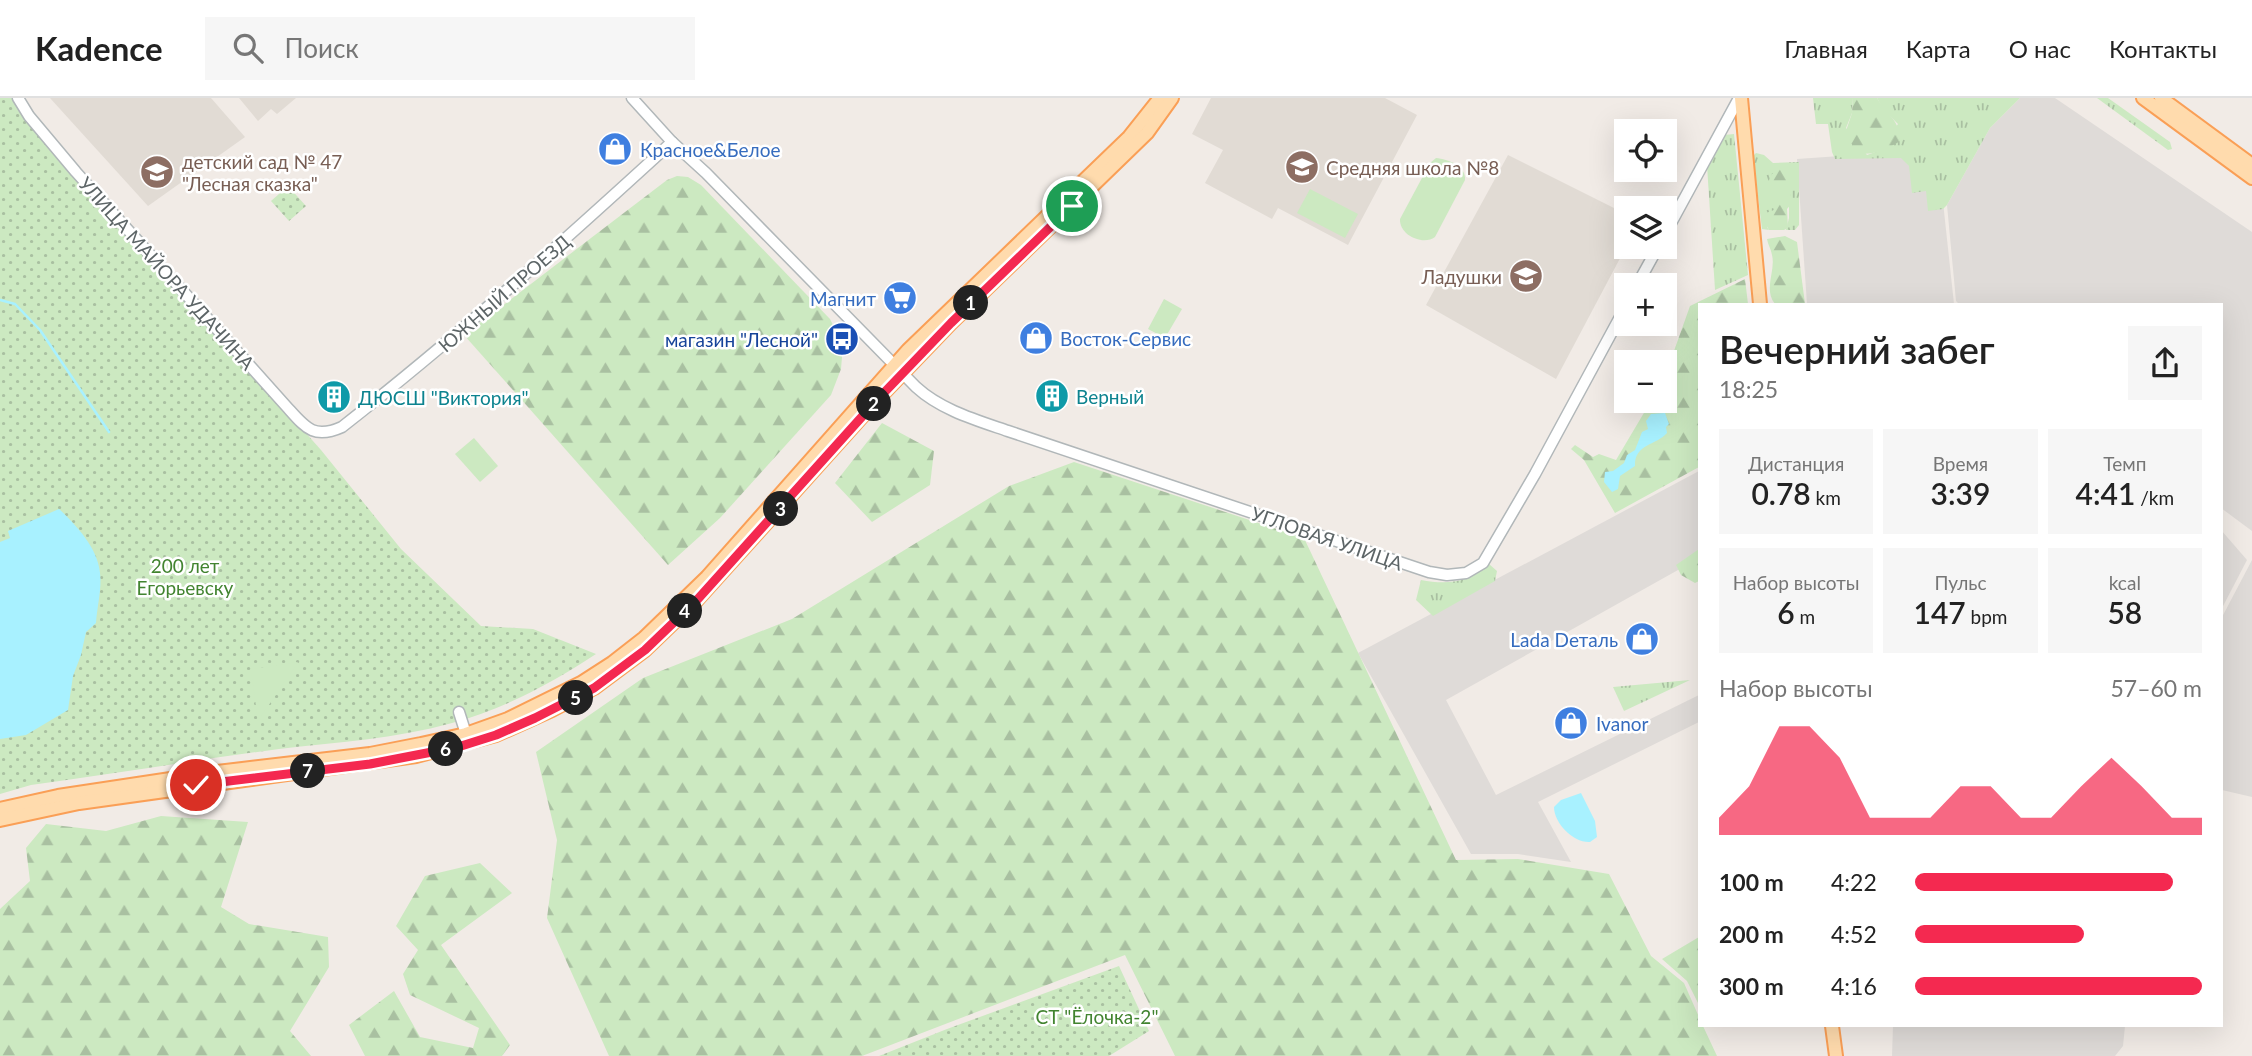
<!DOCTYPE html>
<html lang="ru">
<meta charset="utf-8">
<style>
body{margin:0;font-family:Lato,sans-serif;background:#f6f6f6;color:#222;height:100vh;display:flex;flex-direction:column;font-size:26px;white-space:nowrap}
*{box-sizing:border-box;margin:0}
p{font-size:23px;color:#767676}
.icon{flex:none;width:38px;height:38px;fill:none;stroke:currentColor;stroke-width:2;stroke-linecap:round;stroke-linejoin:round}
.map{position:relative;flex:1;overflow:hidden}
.panel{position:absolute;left:1698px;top:205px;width:525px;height:724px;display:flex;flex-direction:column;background:#fff;border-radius:0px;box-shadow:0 7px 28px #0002}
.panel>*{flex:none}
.controls{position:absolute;left:1614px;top:21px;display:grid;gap:14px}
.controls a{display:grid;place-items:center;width:63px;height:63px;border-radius:0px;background:#fff;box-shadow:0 7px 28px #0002;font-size:35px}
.pin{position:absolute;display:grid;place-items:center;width:60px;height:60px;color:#fff;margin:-30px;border:4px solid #fff;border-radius:50%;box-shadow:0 2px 7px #0007}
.km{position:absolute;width:35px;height:35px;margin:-18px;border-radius:50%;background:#222;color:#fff;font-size:19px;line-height:35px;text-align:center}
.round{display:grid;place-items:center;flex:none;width:74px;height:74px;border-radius:0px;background:#f6f6f6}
.overview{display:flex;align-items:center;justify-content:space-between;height:119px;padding:0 21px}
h1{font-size:38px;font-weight:600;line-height:52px}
.figures{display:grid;grid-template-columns:repeat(3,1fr);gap:10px;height:119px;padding:7px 21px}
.figures div{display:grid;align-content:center;border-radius:0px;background:#f6f6f6;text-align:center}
.figures b{font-size:30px;font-weight:600}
.figures small{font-size:19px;font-weight:400}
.figures p{font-size:19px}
.chart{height:196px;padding:14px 21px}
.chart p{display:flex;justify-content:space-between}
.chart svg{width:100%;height:126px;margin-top:7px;fill:#f42950;opacity:.7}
ul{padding:0 21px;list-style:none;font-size:23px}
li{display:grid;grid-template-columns:112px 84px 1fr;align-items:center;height:52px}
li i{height:18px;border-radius:9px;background:#f42950}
header{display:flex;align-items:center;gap:42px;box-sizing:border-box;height:98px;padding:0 35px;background:#fff;border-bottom:2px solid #e0e0e0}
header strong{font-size:33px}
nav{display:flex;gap:38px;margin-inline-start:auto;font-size:24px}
.search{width:490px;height:63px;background:#f6f6f6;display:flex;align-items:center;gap:18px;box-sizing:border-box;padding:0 24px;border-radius:0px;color:#767676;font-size:26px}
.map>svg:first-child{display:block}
</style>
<header>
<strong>Kadence</strong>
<div class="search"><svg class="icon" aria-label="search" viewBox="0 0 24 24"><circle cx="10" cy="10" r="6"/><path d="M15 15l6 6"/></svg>Поиск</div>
<nav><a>Главная</a><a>Карта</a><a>О нас</a><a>Контакты</a></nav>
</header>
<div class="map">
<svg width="2252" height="958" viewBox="0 0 2252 958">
<defs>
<pattern id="grass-tufts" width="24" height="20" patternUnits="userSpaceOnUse" patternTransform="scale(1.75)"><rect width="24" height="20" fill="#cce9c1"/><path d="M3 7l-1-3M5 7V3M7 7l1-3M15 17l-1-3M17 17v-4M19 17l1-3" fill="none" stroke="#a9c0a1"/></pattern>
<pattern id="forest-firs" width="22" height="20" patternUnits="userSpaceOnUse" patternTransform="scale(1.75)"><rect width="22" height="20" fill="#cce9c1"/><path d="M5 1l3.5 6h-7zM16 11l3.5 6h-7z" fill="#a9c0a1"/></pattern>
<pattern id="park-dots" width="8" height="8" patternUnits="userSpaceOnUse" patternTransform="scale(1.75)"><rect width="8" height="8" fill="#cce9c1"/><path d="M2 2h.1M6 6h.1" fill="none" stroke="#a9c0a1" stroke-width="1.8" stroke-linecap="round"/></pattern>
</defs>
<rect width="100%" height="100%" fill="#f1ebe6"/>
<g fill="#dfdbd8">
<polygon points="2020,0 2055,0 2252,134 2252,433 2221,410 2221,206 1959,206 1956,203 1947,107 1990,30"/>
<polygon points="1840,58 1901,59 1943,104 1954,206 1807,206 1797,61"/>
<polygon points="1699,373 1699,456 1678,472 1446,602 1496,697 1699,597 1699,624 1538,704 1571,764 1518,756 1471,756 1358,555"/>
<polygon points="2221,432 2247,462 2221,512"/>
<polygon points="2252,462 2252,699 2222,692 2221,696 2221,521"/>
<polygon points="1893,928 2125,928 2123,948 2115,958 1892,958"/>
</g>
<g fill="#e1dbd4">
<polygon points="50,0 211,0 245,39 148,108"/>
<polygon points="239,0 296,0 277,16 271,11 258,23"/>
<polygon points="1211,0 1385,0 1417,17 1348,147 1278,110 1272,121 1205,85 1223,52 1192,36"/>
<polygon points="1508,57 1626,116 1626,149 1556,281 1426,207"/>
</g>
<g fill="url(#grass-tufts)">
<polygon points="1813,0 1853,0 1852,15 1846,30 1867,57 1878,53 1898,26 1883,11 1877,0 2020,0 1990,30 1947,107 1943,111 1928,113 1926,93 1912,95 1909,68 1901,60 1835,61 1832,54 1828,26 1816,26"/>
<polygon points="2097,0 2108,0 2170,44 2172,51 2168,52"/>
<polygon points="1734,36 1748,177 1715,192 1707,67 1724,37"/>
<polygon points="1756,55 1764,57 1773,65 1799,64 1799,127 1795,132 1786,132 1789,120 1789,78 1774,90 1774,112 1767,129 1769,132 1762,131 1753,58"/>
<path d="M 1489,466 L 1497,473 L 1495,483 L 1433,518 L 1416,502 L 1421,482 C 1447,487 1469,485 1489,466 Z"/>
<polygon points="1690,582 1624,613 1613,589"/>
</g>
<g fill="url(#forest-firs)">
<path d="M 1853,0 L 1877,0 C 1886,16 1901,23 1900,43 C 1888,51 1872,58 1858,55 L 1845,36 L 1852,15 Z"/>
<polygon points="1778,70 1791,71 1789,82 1793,91 1790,95 1793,104 1787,111 1788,130 1784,132 1769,132 1765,125 1766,115 1774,112 1772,105 1774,94 1769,82 1772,76"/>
<polygon points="677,78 688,79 701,87 830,221 843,247 841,271 831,297 720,420 668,467 464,237 667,82"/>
<path d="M 1785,138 L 1797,144 L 1805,206 L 1775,206 C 1763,191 1776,173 1772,157 C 1771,151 1768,147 1767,141 Z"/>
<polygon points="1745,181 1748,206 1699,206 1699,369 1615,415 1584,362 1571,351 1575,347 1593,359 1599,356 1616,362 1651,303 1664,303 1664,281 1690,208"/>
<polygon points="882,325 934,353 930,387 872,424 835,385"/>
<polygon points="1074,364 1304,440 1456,762 1518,761 1609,776 1651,858 1684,885 1699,919 1699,928 1703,928 1717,958 1175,958 1125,857 862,958 609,958 547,820 557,742 536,654 643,580 792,521 1009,388"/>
<polygon points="1699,451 1699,483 1695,485 1681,477 1676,467"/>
<polygon points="161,718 248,724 221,809 249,826 328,839 329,869 290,933 311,958 0,958 0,811 30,783 26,750 46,726 106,733"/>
<polygon points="480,765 512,795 441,847 510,947 502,958 365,958 349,927 394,893 420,939 473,950 479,930 410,897 403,876 418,852 396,828 425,778"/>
<polygon points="1699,839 1699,907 1687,883 1662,861"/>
</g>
<g fill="url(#park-dots)">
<path d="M 0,0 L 12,0 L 32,27 L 321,352 L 401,451 L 481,528 L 533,531 L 596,556 C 552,585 504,611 452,625 C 395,641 337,644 279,651 C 196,662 113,676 31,687 L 0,696 Z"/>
<polygon points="288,88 306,108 289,123 271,103"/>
<polygon points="1119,868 1149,933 1109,958 879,958 947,931"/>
</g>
<g fill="#cce9c1">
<path d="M 1436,60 C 1448,61 1466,68 1465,82 L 1435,139 C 1423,148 1399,137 1400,121 L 1430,65 Z"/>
<polygon points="1310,91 1358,116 1345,140 1297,115"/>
<polygon points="1164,201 1182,211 1165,240 1148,231"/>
<polygon points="474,340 498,368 480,384 455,356"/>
<polygon points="298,564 258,623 251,571"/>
</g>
<g fill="#a8f1ff">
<path d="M 1665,315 L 1669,326 L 1666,329 L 1667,335 C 1657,347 1634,346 1635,368 L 1620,378 L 1618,391 L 1612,394 L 1604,384 L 1605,374 L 1613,373 L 1624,365 L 1627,357 L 1635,352 L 1642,334 L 1648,331 L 1646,323 L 1651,316 Z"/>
<path d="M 59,411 C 76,427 98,450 100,475 C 102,491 97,509 96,525 L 86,534 L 81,557 L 73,578 L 68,612 L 26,637 L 0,641 L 0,444 L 10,440 L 8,433 Z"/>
<path d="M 1581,695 L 1595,723 L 1597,739 L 1590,744 C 1573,745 1554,725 1554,709 L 1561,702 Z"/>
</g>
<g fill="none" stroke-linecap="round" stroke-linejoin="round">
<polyline stroke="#a8f1ff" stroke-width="2.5" points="0,202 15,206 40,232 109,334"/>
<g stroke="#b1b7b9" stroke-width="13">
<g id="minor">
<path d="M 18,0 L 29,18 L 76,74 L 286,308 C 305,329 313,342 342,329 C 457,239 565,142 672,44"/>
<path d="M 632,0 L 672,44 L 706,75 L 916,289 C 941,312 976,322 1008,333 L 1429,474 L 1447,477 L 1466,475 L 1483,465 L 1535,376 L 1626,208"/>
<polyline points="1664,138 1739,0"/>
<polyline points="1637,187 1658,149"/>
<polyline points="459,614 466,636"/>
</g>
</g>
<g stroke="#fa9f56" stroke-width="16">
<g id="major">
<polyline points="1741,0 1760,206"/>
<polyline points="2143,0 2252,80"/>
<polyline points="2161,0 2252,67"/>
<polyline points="0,711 58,698 217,674 370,656 421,646 466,636 508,621 581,585 612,565 644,540 707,479 908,252 1129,39 1160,0"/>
<polyline points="0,722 79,705 416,658 496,637 552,612 594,590 645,552 697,502 877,302 951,225 1147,35 1172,0"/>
<polyline points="1832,928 1836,958"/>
</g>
</g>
<use href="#minor" stroke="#fff" stroke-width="10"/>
<use href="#major" stroke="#ffdbad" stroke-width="12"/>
</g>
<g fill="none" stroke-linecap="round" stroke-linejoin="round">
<g stroke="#fff" stroke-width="14">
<polyline id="route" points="196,687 370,666 458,649 496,637 535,620 594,590 645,552 697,502 877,302 951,225 1072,108"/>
</g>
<use href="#route" stroke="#f42950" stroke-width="9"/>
</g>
<defs>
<g id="shop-disc" transform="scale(1.75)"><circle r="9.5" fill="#3f7fe0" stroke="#fff"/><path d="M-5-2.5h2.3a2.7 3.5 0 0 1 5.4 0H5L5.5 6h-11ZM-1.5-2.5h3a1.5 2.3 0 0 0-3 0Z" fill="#fff"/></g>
<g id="school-disc" transform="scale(1.75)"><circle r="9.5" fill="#8d6e63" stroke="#fff"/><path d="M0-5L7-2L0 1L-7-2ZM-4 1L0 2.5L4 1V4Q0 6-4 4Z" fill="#fff"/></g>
<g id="supermarket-disc" transform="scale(1.75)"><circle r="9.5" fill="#3f7fe0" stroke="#fff"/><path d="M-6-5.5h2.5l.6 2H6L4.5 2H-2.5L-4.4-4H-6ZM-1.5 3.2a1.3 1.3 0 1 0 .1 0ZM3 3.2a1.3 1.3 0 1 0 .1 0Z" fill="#fff"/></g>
<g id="bus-disc" transform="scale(1.75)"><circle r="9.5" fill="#1a4fb4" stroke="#fff"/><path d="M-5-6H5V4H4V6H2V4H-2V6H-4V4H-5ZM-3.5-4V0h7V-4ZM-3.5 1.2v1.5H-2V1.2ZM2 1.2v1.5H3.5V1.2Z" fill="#fff"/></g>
<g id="building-disc" transform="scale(1.75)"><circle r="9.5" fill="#0f9aa8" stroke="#fff"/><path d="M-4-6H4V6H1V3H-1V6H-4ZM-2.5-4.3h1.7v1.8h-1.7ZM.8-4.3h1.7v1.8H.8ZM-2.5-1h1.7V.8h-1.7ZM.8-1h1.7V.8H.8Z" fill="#fff"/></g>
</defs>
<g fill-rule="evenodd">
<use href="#shop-disc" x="615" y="51"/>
<use href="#school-disc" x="1302" y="69"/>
<use href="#school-disc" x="157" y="74"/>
<use href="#school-disc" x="1526" y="178"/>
<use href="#supermarket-disc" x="900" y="200"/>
<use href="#shop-disc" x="1036" y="240"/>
<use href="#bus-disc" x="842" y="241"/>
<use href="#building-disc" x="1052" y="298"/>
<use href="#building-disc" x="334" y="299"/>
<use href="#shop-disc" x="1642" y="541"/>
<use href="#shop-disc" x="1571" y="625"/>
</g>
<g text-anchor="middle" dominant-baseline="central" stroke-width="5" stroke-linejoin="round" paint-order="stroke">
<g font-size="19" fill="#366cbe" stroke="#fff" text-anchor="start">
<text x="640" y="51">Красное&amp;Белое</text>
<text x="876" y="200" text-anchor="end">Магнит</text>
<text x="1060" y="240">Восток-Сервис</text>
<text x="1618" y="541" text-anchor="end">Lada Dеталь</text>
<text x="1596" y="625">Ivanor</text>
</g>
<g font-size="19" fill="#785e54" stroke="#fff" text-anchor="start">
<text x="182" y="63">детский сад № 47<tspan x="182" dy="22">"Лесная сказка"</tspan></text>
<text x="1326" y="69">Средняя школа №8</text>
<text x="1502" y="178" text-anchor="end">Ладушки</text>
</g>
<g font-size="19" fill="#5d6567" stroke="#fff">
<text transform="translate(167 175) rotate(48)">УЛИЦА МАЙОРА УДАЧИНА</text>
<text transform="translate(504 195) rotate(-41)">ЮЖНЫЙ ПРОЕЗД</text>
<text transform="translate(1327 440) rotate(19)">УГЛОВАЯ УЛИЦА</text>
</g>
<g font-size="19" fill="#164399" stroke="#fff" text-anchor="end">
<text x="818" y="241">магазин "Лесной"</text>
</g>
<g font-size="19" fill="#0d838f" stroke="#fff" text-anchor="start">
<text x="1076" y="298">Верный</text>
<text x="358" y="299">ДЮСШ "Виктория"</text>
</g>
<g font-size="19" fill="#428430" stroke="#fff">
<text x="185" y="467">200 лет<tspan x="185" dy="22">Егорьевску</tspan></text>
<text x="1097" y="918">СТ "Ёлочка-2"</text>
</g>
</g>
</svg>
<div class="controls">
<a><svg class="icon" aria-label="locate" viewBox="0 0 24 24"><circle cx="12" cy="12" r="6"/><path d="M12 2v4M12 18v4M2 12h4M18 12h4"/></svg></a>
<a><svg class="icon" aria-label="layers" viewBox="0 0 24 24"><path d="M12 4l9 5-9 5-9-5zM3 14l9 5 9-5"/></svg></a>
<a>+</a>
<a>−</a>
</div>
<div class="pin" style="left:1072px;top:108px;background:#1e9e55"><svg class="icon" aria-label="arrive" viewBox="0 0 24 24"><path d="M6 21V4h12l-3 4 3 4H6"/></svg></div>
<div class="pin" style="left:196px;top:687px;background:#d93025"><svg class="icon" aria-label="check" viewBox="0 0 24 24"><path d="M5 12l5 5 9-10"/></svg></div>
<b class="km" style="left:971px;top:205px">1</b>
<b class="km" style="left:874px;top:306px">2</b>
<b class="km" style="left:781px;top:411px">3</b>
<b class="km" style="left:685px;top:513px">4</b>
<b class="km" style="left:576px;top:600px">5</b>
<b class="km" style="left:446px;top:651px">6</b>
<b class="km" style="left:308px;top:673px">7</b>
<section class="panel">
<div class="overview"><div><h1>Вечерний забег</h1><p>18:25</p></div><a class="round"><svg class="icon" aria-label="share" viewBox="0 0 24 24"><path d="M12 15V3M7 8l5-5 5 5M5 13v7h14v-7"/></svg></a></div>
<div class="figures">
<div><p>Дистанция</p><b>0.78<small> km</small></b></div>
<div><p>Время</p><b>3:39</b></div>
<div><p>Темп</p><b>4:41<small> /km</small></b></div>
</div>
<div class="figures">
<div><p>Набор высоты</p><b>6<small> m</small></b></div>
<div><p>Пульс</p><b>147<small> bpm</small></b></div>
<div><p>kcal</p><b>58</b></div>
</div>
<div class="chart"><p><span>Набор высоты</span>57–60 m</p>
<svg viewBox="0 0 160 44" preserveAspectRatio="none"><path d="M0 44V38L10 27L20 6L30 6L40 17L50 38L60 38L70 38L80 27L90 27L100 38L110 38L120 27L130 17L140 27L150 38L160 38V44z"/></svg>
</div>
<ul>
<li><b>100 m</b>4:22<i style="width:90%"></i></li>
<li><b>200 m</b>4:52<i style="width:59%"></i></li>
<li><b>300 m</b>4:16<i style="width:100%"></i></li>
</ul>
</section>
</div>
